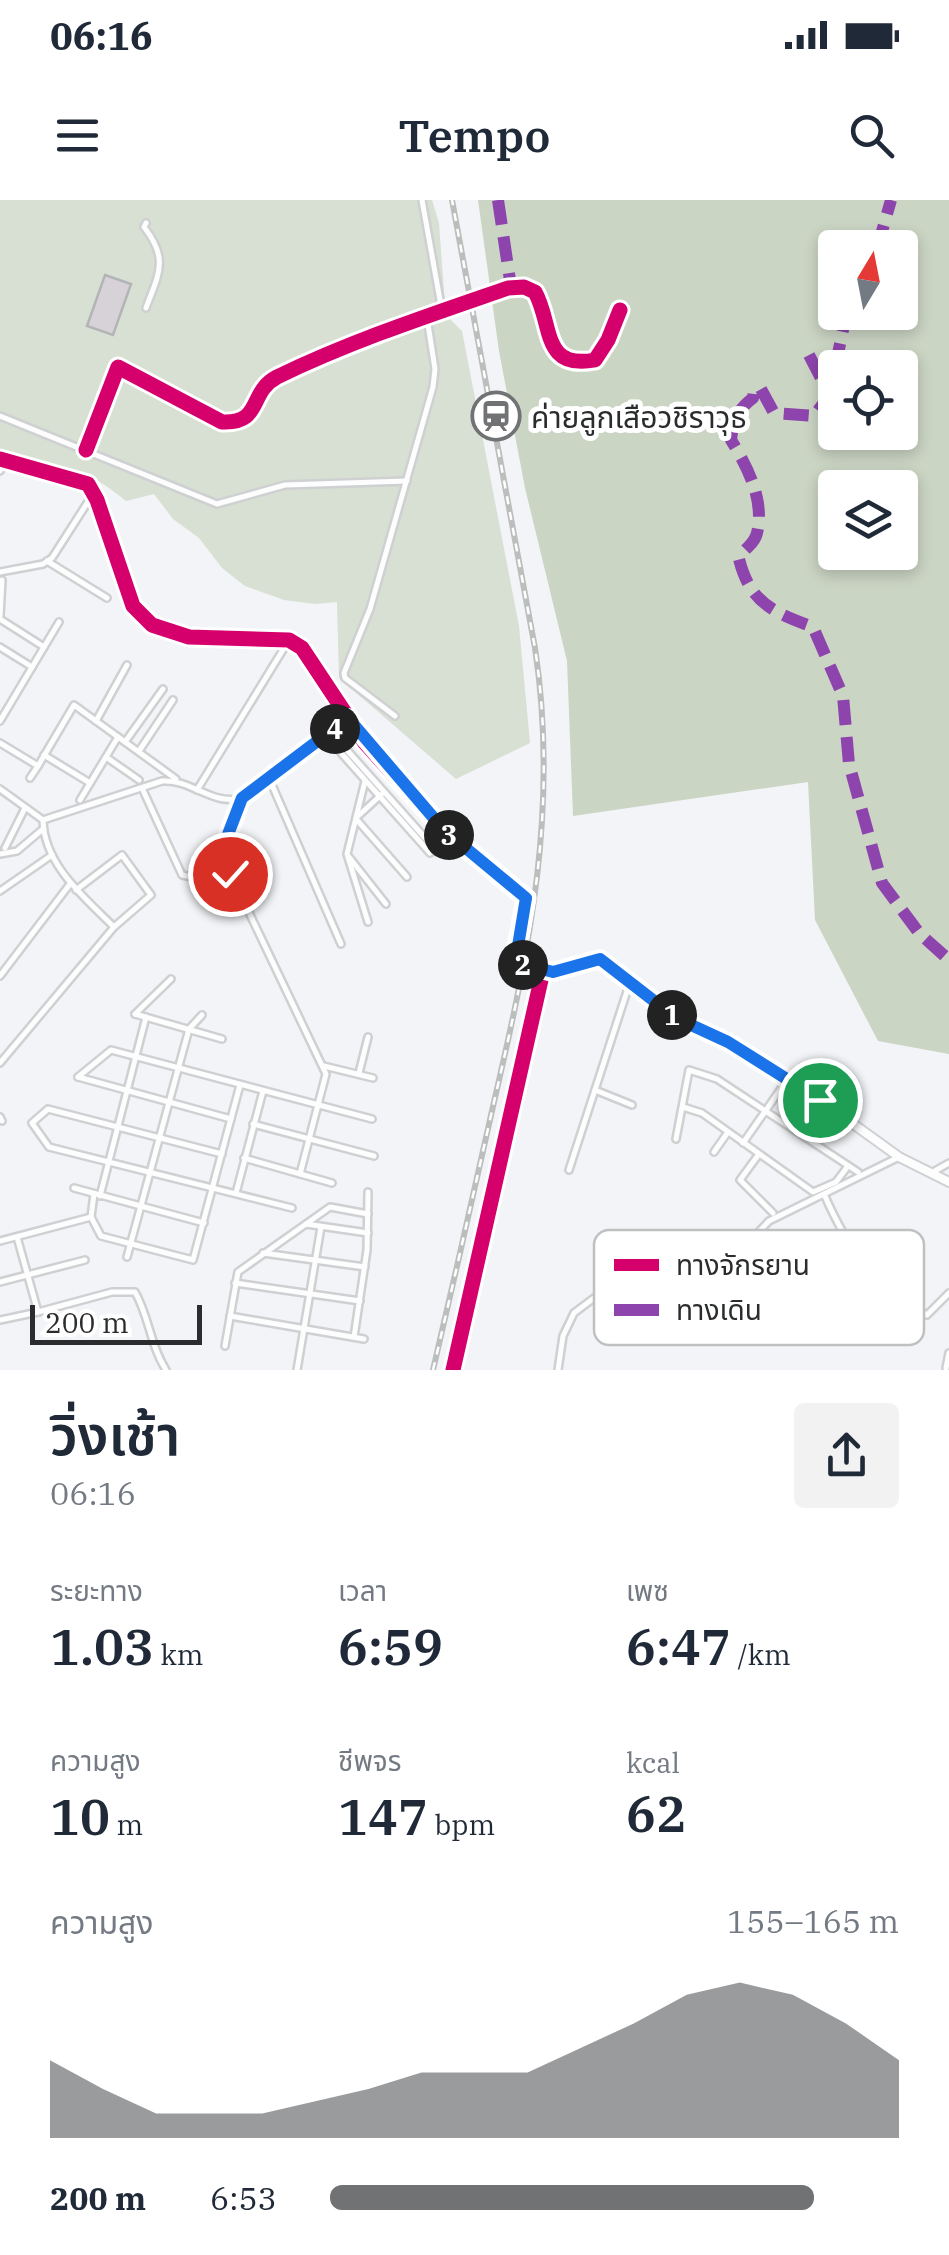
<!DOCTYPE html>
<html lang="th">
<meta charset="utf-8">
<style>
body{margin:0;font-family:"IBM Plex Serif","Noto Sans Thai",serif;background:#f2f2f3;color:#1f2937;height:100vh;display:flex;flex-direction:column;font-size:38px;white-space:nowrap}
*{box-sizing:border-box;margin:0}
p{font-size:32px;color:#747a83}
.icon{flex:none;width:55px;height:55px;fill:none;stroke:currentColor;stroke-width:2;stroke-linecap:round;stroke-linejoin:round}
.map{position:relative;height:1170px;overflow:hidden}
.details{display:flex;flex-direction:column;background:#fff;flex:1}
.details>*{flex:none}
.needle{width:65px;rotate:10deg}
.fabs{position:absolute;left:818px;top:30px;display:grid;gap:20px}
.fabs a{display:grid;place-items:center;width:100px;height:100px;border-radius:10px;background:#fff;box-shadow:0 5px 15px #0003;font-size:50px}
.scale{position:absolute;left:30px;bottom:25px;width:172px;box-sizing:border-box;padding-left:10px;border:5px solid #2a2c2d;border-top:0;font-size:28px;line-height:35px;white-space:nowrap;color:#2a2c2d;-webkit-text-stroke:8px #fff;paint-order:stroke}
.pin{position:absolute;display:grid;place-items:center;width:85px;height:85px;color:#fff;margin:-42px;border:5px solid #fff;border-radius:50%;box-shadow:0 2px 10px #0007}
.km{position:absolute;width:50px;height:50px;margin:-25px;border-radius:50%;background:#222;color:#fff;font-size:28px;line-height:50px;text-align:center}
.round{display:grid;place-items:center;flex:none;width:105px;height:105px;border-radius:10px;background:#f2f2f3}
.summary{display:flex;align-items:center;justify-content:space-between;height:170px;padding:0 50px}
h1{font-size:55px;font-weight:600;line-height:75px}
.figures{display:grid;grid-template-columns:repeat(3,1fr);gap:15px;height:170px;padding:10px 50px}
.figures div{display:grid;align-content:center}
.figures b{font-size:50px;font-weight:600}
.figures small{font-size:28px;font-weight:400}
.figures p{font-size:28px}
.chart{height:280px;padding:20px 50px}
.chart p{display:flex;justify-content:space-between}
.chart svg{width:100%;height:180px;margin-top:10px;fill:#707274;opacity:.7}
ul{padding:0 50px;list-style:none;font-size:32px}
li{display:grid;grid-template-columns:160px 120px 1fr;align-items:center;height:75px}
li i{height:25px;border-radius:12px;background:#707274}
.status{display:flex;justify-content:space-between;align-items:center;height:70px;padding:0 50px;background:#fff;direction:ltr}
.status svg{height:28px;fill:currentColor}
header{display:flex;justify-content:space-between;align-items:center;height:130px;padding:0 50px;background:#fff;font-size:45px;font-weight:600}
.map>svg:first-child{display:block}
</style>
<div class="status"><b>06:16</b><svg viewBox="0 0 49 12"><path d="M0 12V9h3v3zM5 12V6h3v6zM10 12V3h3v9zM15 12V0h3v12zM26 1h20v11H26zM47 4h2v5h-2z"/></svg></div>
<header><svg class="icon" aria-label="menu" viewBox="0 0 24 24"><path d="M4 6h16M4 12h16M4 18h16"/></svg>Tempo<svg class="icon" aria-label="search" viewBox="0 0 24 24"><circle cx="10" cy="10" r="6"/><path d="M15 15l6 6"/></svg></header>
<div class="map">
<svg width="949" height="1170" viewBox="0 0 949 1170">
<rect width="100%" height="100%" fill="#f2f4f7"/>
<path fill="#d8e0d3" d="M 0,0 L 432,0 L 439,23 L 445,105 L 448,117 L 462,131 L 519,426 L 530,543 L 456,579 L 339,478 L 337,402 L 315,404 L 284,400 L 245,386 L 222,368 L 199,338 L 173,319 L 154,294 L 126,301 C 74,258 60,269 0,254 Z"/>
<path fill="#cbd5c4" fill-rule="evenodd" d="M 478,0 L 949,0 L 949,854 L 878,841 L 815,720 L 808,582 L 573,616 L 567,461 L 525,288 L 499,151 ZM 835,48 L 900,48 L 900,112 L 835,112 ZM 835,168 L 900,168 L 900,232 L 835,232 ZM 835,288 L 900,288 L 900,352 L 835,352 Z"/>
<polygon fill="#d7d2d8" stroke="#b3b4b6" stroke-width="2.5" points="105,75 131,84 113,135 87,126"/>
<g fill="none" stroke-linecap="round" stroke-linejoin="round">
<g stroke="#ced0d2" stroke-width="10">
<g id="minor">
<polyline points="422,0 440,100 437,114"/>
<path d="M 489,94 C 506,89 518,84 535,92 C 553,124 541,170 595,160 L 608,140 L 620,110"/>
<path d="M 146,108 C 159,73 169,59 144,27 L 146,23"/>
<polyline points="0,216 217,304 285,285 407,281"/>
<path d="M 86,250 L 118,167 L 222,222 C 263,224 248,192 276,178 C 334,149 395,130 456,106"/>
<polyline points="0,259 88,284 97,300 133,406 152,425 189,437 289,440 302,448 365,543 383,563 444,630 526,698 515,758 519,763 543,771 453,1170"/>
<polyline points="0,271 3,259"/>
<polyline points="47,361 107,398"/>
<polyline points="0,372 43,364 52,358 93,294"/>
<polyline points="0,416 2,380"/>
<polyline points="0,419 44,447"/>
<polyline points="0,447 32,467"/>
<polyline points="395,516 345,478 344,473 370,409 433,187 435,169 427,118"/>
<polyline points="0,521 59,422"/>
<polyline points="96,521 127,465"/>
<polyline points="326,536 430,653 435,649 331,532"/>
<polyline points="125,542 163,489"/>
<polyline points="0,543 38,566 30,578"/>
<polyline points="139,551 173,500"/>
<polyline points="44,555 90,583"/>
<polyline points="106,557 139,580"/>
<polyline points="38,566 74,505 176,579"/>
<polyline points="269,578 341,744"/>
<polyline points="365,581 347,654 368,722"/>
<polyline points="142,588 182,675 205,680 231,674"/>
<path d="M 0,589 L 43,620 L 162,581 C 192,579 211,606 242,598 L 348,518"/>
<polyline points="197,590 289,440"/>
<polyline points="242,598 225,639 224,660 326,874 300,974"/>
<polyline points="80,600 118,537"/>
<polyline points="357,617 382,594"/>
<path d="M 43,620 C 44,665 85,698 114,727"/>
<polyline points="357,620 407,677"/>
<polyline points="5,648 25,608"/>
<polyline points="0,654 17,651 43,629"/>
<polyline points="349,657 386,704"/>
<polyline points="0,691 52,655"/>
<polyline points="0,776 70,684"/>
<polyline points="135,814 222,839"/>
<polyline points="135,814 171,779"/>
<polyline points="0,863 114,727 151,695 122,655 76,690"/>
<polyline points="324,866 373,878"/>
<polyline points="359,873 368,837"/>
<polyline points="78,877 111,850 372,919"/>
<polyline points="78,877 231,919"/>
<polyline points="595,890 632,905"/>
<polyline points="683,907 702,913 813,992 836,982 848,966"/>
<polyline points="0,917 2,921"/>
<polyline points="253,924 374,956"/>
<polyline points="676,939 689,870 717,879 858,972"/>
<polyline points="743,943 787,880"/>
<polyline points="714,952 728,932"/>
<polyline points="222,954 48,909 32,923 49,947 292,1008"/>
<polyline points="759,954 740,980 773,1013"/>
<polyline points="244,958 332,983"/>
<polyline points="569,970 630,782"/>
<polyline points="933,972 949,963"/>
<polyline points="74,988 204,1023"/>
<polyline points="236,993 263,891"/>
<polyline points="94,994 91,1017 101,1036 193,1060 240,885"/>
<path d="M 824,994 C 846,1045 876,1090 927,1115 L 949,1093"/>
<polyline points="100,996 146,817"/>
<polyline points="306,1024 368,1033"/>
<polyline points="0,1041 91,1017"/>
<polyline points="263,1053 365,1067"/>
<polyline points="127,1057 189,829 202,815"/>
<polyline points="0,1082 85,1060"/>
<polyline points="235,1083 360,1101"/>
<path d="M 38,1112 L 112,1092 L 135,1092 C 149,1116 150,1145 166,1170"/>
<polyline points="230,1116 364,1139"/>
<polyline points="0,1120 38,1112 17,1037"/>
<polyline points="354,1137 367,1050 368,992"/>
<polyline points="225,1146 238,1072 330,1007 368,1014"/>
<polyline points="946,1168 949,1153"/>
<polyline points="297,1170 321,1027"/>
<polyline points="558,1170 563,1136 574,1113 594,1098 714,1073 731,1061 769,1021 899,957"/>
</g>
</g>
<g stroke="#ced0d2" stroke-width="12">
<polyline id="tertiary" points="543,771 600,759 676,818 728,842 820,900 899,957 949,982"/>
</g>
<use href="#minor" stroke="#fdfdfe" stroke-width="5"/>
<use href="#tertiary" stroke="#fdfdfe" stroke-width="8"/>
<g stroke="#bcbdbd" stroke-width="6">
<path id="rail" d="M 433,1170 C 454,1081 474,991 494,902 C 530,747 559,607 535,448 L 452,0"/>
</g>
<use href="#rail" stroke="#fff" stroke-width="2.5" stroke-dasharray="8" stroke-linecap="butt"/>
<g stroke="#ced0d2" stroke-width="10" stroke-linecap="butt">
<polyline id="minor-bridge" points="456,106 489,94"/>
</g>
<use href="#minor-bridge" stroke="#fdfdfe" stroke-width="5"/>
<g stroke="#8e44ad" stroke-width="12" stroke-dasharray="25 12" stroke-linecap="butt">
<polyline points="498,0 511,87"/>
<polyline points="884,48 879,42 891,0"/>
<path d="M 809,155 L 823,182 L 826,200 L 814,216 L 774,213 L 761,189 L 754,189 L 753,198 C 737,210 733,221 731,240 C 747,266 765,300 757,333 C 754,346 744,347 739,359 C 750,403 773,412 813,427 L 843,496 L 849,564 L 882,683 L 919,733 L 949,760"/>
<polyline points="835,168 844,125 854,112"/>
</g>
<g stroke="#fff" stroke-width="21">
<g id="cycleway">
<path d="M 86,250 L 118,167 L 222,222 C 263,224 248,192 277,177 C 351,141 430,115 508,88 L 524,87 L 535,92 C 553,124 541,170 595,160 L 608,140 L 620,110"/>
<polyline points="0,259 88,284 97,300 133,406 152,425 189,437 289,440 302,448 365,543 383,563 444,630 526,698 515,758 519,763 543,771 453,1170"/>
</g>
</g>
<use href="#cycleway" stroke="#d6006c" stroke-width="15"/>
</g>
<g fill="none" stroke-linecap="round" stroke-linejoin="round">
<g stroke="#fff" stroke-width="20">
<polyline id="route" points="230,674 222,650 242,598 348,518 444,630 526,698 516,758 519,763 553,772 600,759 676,818 728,842 820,900"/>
</g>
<use href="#route" stroke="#1a73e8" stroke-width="12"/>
</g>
<defs>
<g id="station-ring" transform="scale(2.5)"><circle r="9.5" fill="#fff" stroke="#707274" stroke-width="1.5"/><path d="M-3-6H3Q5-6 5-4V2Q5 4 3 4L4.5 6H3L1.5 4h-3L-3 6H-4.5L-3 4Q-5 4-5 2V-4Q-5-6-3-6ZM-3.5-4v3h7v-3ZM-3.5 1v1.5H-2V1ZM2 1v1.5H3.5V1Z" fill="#707274"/></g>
</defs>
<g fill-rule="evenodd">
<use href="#station-ring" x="496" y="216"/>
</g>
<g text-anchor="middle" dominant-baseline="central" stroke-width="10" stroke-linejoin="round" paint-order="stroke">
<g font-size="30" fill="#2a2c2d" stroke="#fff" text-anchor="start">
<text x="531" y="216">ค่ายลูกเสือวชิราวุธ</text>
</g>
</g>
<rect x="594" y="1030" width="330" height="115" rx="15" fill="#fff" stroke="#bfc0c0" stroke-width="2.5"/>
<rect x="614" y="1059" width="45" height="12" fill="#d6006c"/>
<rect x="614" y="1104" width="45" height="12" fill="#8e44ad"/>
<g font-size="28" fill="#2a2c2d">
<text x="676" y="1075">ทางจักรยาน</text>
<text x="676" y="1120">ทางเดิน</text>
</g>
</svg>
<div class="fabs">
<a><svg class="needle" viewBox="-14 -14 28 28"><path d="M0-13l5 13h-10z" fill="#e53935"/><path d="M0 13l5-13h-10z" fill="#747a83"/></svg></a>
<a><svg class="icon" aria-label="locate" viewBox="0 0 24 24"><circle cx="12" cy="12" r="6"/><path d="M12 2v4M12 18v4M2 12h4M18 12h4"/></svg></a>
<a><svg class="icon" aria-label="layers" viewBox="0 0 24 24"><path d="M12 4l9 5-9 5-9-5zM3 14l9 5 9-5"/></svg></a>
</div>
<div class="scale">200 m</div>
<div class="pin" style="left:820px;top:900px;background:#1e9e55"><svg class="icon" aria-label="arrive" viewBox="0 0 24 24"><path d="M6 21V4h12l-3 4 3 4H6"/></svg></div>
<div class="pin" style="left:230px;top:674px;background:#d93025"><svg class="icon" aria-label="check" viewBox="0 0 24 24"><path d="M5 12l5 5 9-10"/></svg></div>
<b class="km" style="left:672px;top:815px">1</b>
<b class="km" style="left:523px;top:765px">2</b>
<b class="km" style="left:449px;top:635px">3</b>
<b class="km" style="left:335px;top:529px">4</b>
</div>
<section class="details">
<div class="summary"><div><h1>วิ่งเช้า</h1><p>06:16</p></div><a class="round"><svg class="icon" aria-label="share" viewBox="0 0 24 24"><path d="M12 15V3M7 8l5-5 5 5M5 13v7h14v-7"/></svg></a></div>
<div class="figures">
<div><p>ระยะทาง</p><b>1.03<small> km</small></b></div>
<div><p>เวลา</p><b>6:59</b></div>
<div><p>เพซ</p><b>6:47<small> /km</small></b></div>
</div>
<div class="figures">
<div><p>ความสูง</p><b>10<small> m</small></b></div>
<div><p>ชีพจร</p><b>147<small> bpm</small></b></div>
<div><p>kcal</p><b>62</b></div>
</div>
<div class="chart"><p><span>ความสูง</span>155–165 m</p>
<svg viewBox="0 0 160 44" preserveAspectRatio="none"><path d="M0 44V25L10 32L20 38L30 38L40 38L50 35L60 32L70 28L80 28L90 28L100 22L110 16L120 9L130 6L140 9L150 16L160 25V44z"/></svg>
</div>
<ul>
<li><b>200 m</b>6:53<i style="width:85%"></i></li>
</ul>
</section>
